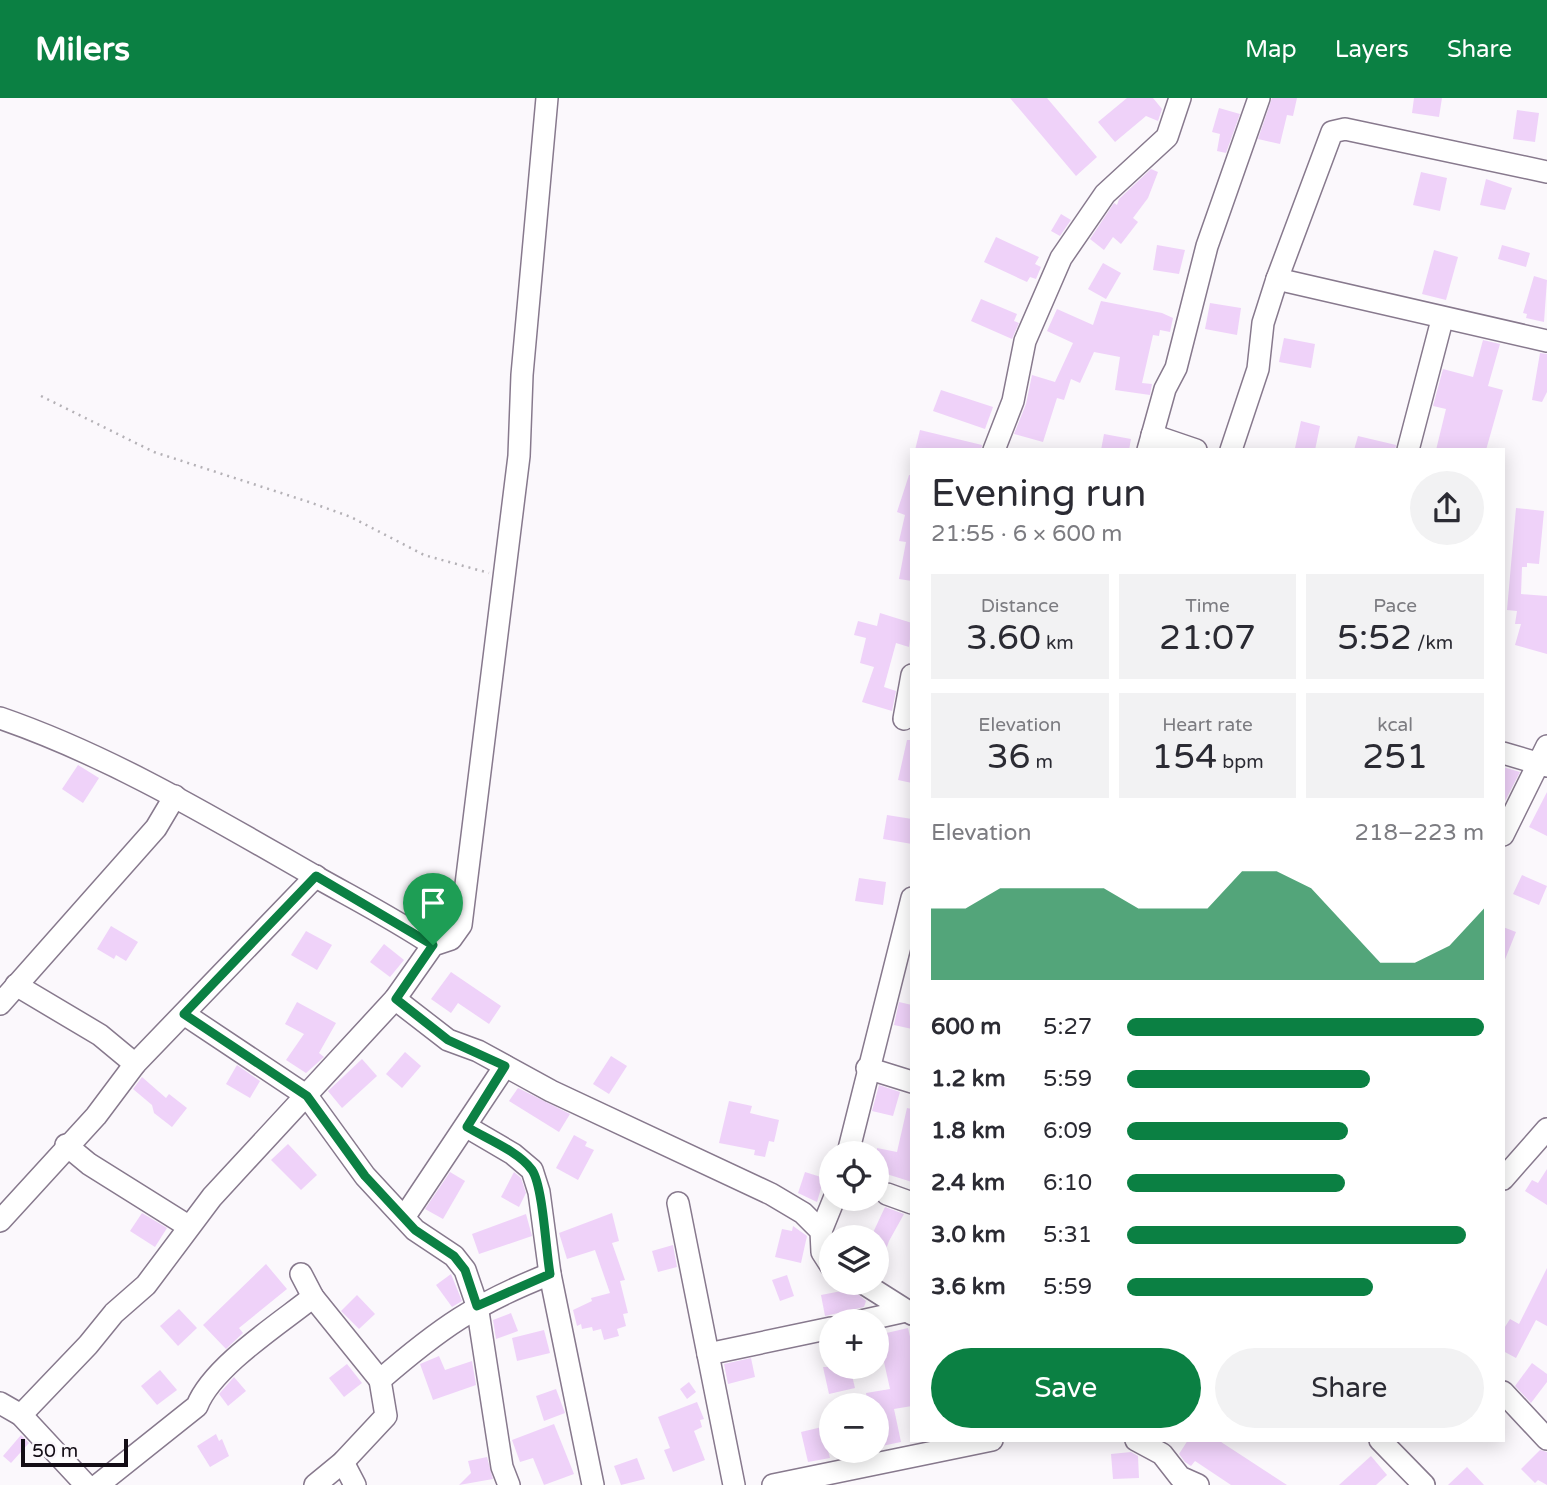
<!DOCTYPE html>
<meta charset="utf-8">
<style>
body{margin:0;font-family:"Varela Round",sans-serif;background:#f2f2f3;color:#2b2b33;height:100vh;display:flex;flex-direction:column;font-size:26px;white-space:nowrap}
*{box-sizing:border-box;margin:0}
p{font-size:23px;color:#7c7c81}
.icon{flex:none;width:38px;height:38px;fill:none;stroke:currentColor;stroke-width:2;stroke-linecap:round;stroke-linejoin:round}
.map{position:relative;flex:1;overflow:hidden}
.panel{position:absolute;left:910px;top:350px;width:595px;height:994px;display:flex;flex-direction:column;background:#fff;border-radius:0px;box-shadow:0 4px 18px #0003}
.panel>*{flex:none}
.buttons{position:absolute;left:819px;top:1043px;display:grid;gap:14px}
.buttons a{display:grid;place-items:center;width:70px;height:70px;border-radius:50%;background:#fff;box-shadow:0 4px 18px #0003;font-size:35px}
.scale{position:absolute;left:21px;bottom:18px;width:107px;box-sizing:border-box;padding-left:7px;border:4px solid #130d15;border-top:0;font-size:19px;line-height:24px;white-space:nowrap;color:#130d15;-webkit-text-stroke:5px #fbf8fc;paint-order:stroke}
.pin{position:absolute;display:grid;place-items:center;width:60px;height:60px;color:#fff;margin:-72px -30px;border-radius:50% 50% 50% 0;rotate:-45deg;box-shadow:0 0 7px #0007}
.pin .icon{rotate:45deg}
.round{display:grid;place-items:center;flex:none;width:74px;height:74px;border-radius:37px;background:#f2f2f3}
.head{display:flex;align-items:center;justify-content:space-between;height:119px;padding:0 21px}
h1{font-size:38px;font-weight:600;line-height:52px}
.stats{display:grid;grid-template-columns:repeat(3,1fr);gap:10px;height:119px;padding:7px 21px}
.stats div{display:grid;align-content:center;border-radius:0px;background:#f2f2f3;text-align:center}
.stats b{font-size:35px;font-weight:600}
.stats small{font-size:19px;font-weight:400}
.stats p{font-size:19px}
.chart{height:196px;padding:14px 21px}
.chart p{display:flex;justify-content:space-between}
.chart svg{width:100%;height:126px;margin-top:7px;fill:#0b8043;opacity:.7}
.cta{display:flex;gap:14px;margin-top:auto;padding:14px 21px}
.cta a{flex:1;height:80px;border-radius:42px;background:#0b8043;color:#fff;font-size:28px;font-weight:600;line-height:80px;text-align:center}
.cta a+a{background:#f2f2f3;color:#2b2b33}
ul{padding:0 21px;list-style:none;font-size:23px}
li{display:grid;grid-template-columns:112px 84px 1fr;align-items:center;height:52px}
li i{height:18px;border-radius:9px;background:#0b8043}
header{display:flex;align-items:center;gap:42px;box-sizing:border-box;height:98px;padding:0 35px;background:#0b8043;color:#fff}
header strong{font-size:33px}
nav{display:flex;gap:38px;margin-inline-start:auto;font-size:24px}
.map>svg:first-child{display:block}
</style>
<header>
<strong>Milers</strong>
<nav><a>Map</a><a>Layers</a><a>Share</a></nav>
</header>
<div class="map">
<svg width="1547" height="1387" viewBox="0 0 1547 1387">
<rect width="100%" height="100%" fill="#fbf8fc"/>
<g fill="#efd2f9">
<polygon points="1010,0 1047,0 1097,59 1076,78"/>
<polygon points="1127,0 1153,0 1162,11 1158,23 1146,18 1115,44 1098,24"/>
<polygon points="1272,0 1297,0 1293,18 1287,17 1280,46 1258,41"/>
<polygon points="1414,0 1442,0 1439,19 1412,15"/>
<polygon points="1219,10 1240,16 1226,55 1217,53 1220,36 1212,34"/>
<polygon points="1517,12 1539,15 1535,44 1513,41"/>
<polygon points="1151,71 1158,74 1148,100 1133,120 1138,124 1121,146 1113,139 1104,152 1090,141 1114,105 1117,107 1119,101"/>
<polygon points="1421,74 1447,80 1440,113 1413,107"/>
<polygon points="1486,81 1512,90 1505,112 1480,107"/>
<polygon points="1061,116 1071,122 1060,138 1051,133"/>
<polygon points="996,139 1039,159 1035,166 1041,169 1036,181 1030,179 1027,184 984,164"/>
<polygon points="1157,147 1185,152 1179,176 1153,172"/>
<polygon points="1502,147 1530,155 1526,169 1498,161"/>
<polygon points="1434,152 1458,159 1446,202 1422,196"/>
<polygon points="1103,165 1121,175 1106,201 1088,191"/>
<polygon points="1534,178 1547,182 1544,224 1526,220 1527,216 1523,215"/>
<polygon points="981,201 1017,216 1014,223 1019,225 1012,241 971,223"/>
<polygon points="1101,203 1162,215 1173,220 1170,234 1160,232 1159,238 1153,237 1142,285 1152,286 1150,297 1115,292 1120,259 1094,254 1080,285 1071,281 1064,302 1057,300 1043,344 1014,336 1026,306 1032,277 1055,284 1073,245 1047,233 1057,211 1093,227"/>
<polygon points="1210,205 1241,210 1237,237 1205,231"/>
<polygon points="1284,240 1315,246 1311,270 1279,264"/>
<polygon points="1483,242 1500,246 1488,288 1503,292 1486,352 1436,352 1446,311 1433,308 1443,271 1473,279"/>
<polygon points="1540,255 1547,256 1547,294 1542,304 1532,302"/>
<polygon points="941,292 993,309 985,331 933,313"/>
<polygon points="1301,323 1320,328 1315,352 1295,350"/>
<polygon points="920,332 982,347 981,352 915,352"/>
<polygon points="1104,336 1131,341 1129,352 1101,352"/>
<polygon points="1358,338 1396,347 1395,352 1354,352"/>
<polygon points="909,377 912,377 912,483 899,481 906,444 899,443 905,417 897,414"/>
<polygon points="1516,410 1544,413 1539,466 1527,465 1527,469 1522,469 1521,496 1547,498 1547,556 1515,547 1521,526 1515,526 1517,513 1507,512"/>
<polygon points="880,515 912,525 909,549 896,545 884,589 896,593 892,613 862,604 874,569 860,565 866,540 854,537 858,523 877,528"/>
<polygon points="907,642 912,642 912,685 898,682"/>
<polygon points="78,667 99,680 83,705 62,691"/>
<polygon points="1503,669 1520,674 1503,707"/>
<polygon points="1547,694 1547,738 1529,729"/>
<polygon points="887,717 912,721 912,746 883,741"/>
<polygon points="1522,777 1547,788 1539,807 1513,796"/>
<polygon points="859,780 886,784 883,807 855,803"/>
<polygon points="111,828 138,844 126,863 116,857 114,861 97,851"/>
<polygon points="1503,829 1516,834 1504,864 1503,864"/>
<polygon points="306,833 332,847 317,872 291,857"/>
<polygon points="384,846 404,862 390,879 370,864"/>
<polygon points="451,874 501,908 489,926 458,905 451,915 431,901"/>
<polygon points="297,904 336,925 319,955 324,959 306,975 286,962 304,936 285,926"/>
<polygon points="899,904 912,907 912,931 894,927"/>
<polygon points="405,954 421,968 402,990 386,976"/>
<polygon points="611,958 627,968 609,996 593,986"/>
<polygon points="362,961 377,978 342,1010 328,993"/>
<polygon points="237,967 260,983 250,1000 226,986"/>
<polygon points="142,979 166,1000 169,996 187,1010 172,1029 154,1015 152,1007 133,991"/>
<polygon points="879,987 900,994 893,1018 872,1013"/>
<polygon points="518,990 570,1016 559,1034 509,1003"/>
<polygon points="729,1003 752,1008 750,1015 779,1022 774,1044 769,1043 765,1059 754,1057 755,1052 719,1045"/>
<polygon points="907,1010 912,1011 912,1084 877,1073 877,1050 897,1054"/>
<polygon points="574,1037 587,1044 585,1048 594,1052 578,1082 556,1070"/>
<polygon points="288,1046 317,1077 301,1092 271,1062"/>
<polygon points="1547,1071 1547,1107 1525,1093 1532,1082 1538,1085"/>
<polygon points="450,1074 465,1083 443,1121 425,1111"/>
<polygon points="514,1074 521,1080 526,1095 519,1109 501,1099"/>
<polygon points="805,1074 824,1080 817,1104 798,1095"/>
<polygon points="885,1109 904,1116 889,1143 878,1174 877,1139 871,1139"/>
<polygon points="142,1115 167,1130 155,1149 130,1133"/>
<polygon points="612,1115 619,1143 612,1145 625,1182 620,1183 628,1215 623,1216 626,1228 617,1231 619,1238 604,1242 601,1231 593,1233 592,1229 582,1231 581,1226 577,1228 573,1212 592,1203 591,1200 610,1195 595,1152 567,1161 559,1135"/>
<polygon points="526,1116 532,1138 479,1156 472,1136"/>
<polygon points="793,1128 807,1138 801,1165 775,1159 782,1131 792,1133"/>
<polygon points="673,1147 677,1169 658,1174 652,1153"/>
<polygon points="266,1166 287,1191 239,1230 243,1235 226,1251 203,1227"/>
<polygon points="1547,1170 1547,1228 1536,1222 1516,1260 1503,1253 1503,1232 1510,1221 1519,1226"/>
<polygon points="451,1176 462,1203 452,1209 436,1187"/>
<polygon points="787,1177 794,1198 780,1203 772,1182"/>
<polygon points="852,1191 866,1203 864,1209 825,1218 821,1197"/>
<polygon points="357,1197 375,1216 359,1231 341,1213"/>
<polygon points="179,1211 197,1230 178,1248 160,1228"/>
<polygon points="511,1215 518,1233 496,1241 493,1222"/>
<polygon points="908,1230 912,1247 912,1308 894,1311 901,1344 877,1349 877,1307 868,1307 866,1295 890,1291 878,1237"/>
<polygon points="544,1232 550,1255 517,1263 512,1240"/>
<polygon points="439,1258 445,1272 472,1263 476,1287 433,1302 420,1266"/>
<polygon points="751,1260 755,1279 728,1286 724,1266"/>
<polygon points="1532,1265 1547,1276 1547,1284 1531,1305 1515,1288"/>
<polygon points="347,1266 362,1285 344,1299 329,1280"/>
<polygon points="823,1269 850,1269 855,1290 829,1296"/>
<polygon points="160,1272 177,1292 157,1307 141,1288"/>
<polygon points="234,1279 246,1293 228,1308 219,1296"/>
<polygon points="689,1284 696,1294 687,1301 680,1291"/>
<polygon points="556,1291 565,1315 544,1323 536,1298"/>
<polygon points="697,1304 704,1321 700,1322 702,1329 694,1333 705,1362 673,1374 664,1352 670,1350 658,1319"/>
<polygon points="554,1326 574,1376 544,1387 533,1360 520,1364 512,1342"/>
<polygon points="822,1329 830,1360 808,1364 801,1334"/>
<polygon points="216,1336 219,1343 222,1341 229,1358 210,1369 197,1348"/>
<polygon points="21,1337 29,1345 11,1365 3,1358"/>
<polygon points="1188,1342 1218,1342 1287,1387 1231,1387 1195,1363 1191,1368 1185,1364 1179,1356"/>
<polygon points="1540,1352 1547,1354 1547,1387 1538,1382 1535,1385 1521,1371"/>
<polygon points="1131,1354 1138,1358 1139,1380 1113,1381 1111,1356"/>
<polygon points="1371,1358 1387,1377 1376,1387 1339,1387"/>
<polygon points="487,1359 493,1381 459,1387 471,1375 468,1363"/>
<polygon points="637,1360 645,1381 621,1387 614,1368"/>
<polygon points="1467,1369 1484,1387 1448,1387"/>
</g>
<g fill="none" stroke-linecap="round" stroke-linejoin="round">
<g stroke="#87798d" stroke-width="24">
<g id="minor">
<polyline points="1277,181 1547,243"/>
<polyline points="1152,337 1196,352"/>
<polyline points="994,352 1013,303 1025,243 1061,160 1105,96 1167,39 1180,0"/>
<polyline points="1148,352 1165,291 1176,270 1207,148 1259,0"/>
<polyline points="1231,352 1258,271 1263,225 1277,181 1332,34 1345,31 1547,74"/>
<polyline points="1408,352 1442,222"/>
<path d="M 0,620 C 113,659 215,721 318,780 C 357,802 396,822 433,847"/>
<polyline points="904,621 912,577"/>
<polyline points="1503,655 1547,668"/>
<polyline points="1503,737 1547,648"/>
<polyline points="16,887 100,937 135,966"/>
<polyline points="395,901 448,942 478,953 551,993 771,1096 803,1115 821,1133 822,1154 831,1168"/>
<polyline points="0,906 156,730 175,698"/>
<polyline points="184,916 307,998 365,1078 415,1132 454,1158 465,1172 477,1207 502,1369 509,1387"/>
<polyline points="867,970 912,984"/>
<polyline points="467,1029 513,1056 532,1072 539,1094 550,1176 593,1387"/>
<polyline points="66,1047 89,1066 188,1128"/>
<polyline points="848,1055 912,800"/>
<polyline points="1503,1081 1547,1031"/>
<polyline points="887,1096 912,1105"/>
<polyline points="678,1105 734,1387"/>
<polyline points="405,1118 505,968"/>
<polyline points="0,1123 96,1018 135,966 316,778"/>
<polyline points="821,1133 834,1101"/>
<polyline points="301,1176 313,1199 380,1282"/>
<polyline points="863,1185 912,1216"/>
<polyline points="861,1223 906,1213"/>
<polyline points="708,1256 831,1230"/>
<polyline points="1503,1294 1547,1341"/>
<polyline points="0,1305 21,1317 86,1387"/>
<polyline points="21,1317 88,1247 114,1215 146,1187 212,1099 395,901 433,847 451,841 461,827 519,358 522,277 547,0"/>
<polyline points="1136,1342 1162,1356 1180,1379 1198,1387"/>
<polyline points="1380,1342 1424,1387"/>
<polyline points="343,1364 355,1387"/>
<path d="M 98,1387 L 197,1308 C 212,1269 279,1226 313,1199"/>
<path d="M 315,1387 L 343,1364 L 386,1318 L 380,1282 C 440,1230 476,1205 550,1176"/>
<polyline points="773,1387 992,1342"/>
</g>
</g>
<polyline stroke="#b4b1b6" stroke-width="2.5" stroke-dasharray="2 5" stroke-linecap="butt" points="41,298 154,354 309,404 351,419 424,457 489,475"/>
<use href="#minor" stroke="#fff" stroke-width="21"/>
</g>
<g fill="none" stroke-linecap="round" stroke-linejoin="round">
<g stroke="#fff" stroke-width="14">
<path id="route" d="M 316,778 L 433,847 L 396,901 L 448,942 L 505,968 L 467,1029 C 487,1041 518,1053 532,1072 C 543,1088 546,1154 550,1176 L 477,1208 L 465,1172 L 454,1158 L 415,1132 L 365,1078 L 307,998 L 184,916 Z"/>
</g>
<use href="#route" stroke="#0b8043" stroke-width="9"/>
</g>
</svg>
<div class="buttons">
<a><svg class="icon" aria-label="locate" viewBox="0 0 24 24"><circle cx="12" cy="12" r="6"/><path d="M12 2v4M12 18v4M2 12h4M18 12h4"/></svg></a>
<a><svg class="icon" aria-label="layers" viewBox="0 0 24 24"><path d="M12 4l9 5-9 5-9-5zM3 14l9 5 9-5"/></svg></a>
<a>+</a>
<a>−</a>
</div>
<div class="scale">50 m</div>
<div class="pin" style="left:433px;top:847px;background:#1e9e55"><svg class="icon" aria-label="arrive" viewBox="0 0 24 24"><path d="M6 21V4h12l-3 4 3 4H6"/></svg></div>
<section class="panel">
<div class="head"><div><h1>Evening run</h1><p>21:55 · 6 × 600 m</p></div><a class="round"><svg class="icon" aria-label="share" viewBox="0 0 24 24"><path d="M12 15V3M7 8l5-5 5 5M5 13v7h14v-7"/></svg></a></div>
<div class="stats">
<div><p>Distance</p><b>3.60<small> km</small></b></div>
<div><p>Time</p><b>21:07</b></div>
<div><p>Pace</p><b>5:52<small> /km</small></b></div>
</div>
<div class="stats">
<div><p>Elevation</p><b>36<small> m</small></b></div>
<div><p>Heart rate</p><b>154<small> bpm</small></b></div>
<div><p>kcal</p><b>251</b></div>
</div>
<div class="chart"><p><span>Elevation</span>218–223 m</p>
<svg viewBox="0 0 160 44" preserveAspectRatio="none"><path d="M0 44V19L10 19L20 12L30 12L40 12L50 12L60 19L70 19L80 19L90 6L100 6L110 12L120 25L130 38L140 38L150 32L160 19V44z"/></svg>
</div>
<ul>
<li><b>600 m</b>5:27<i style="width:100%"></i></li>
<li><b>1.2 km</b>5:59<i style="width:68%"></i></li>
<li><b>1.8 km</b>6:09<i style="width:62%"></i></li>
<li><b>2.4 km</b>6:10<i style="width:61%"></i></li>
<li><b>3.0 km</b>5:31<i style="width:95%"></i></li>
<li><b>3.6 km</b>5:59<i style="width:69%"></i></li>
</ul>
<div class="cta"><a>Save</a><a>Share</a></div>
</section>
</div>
